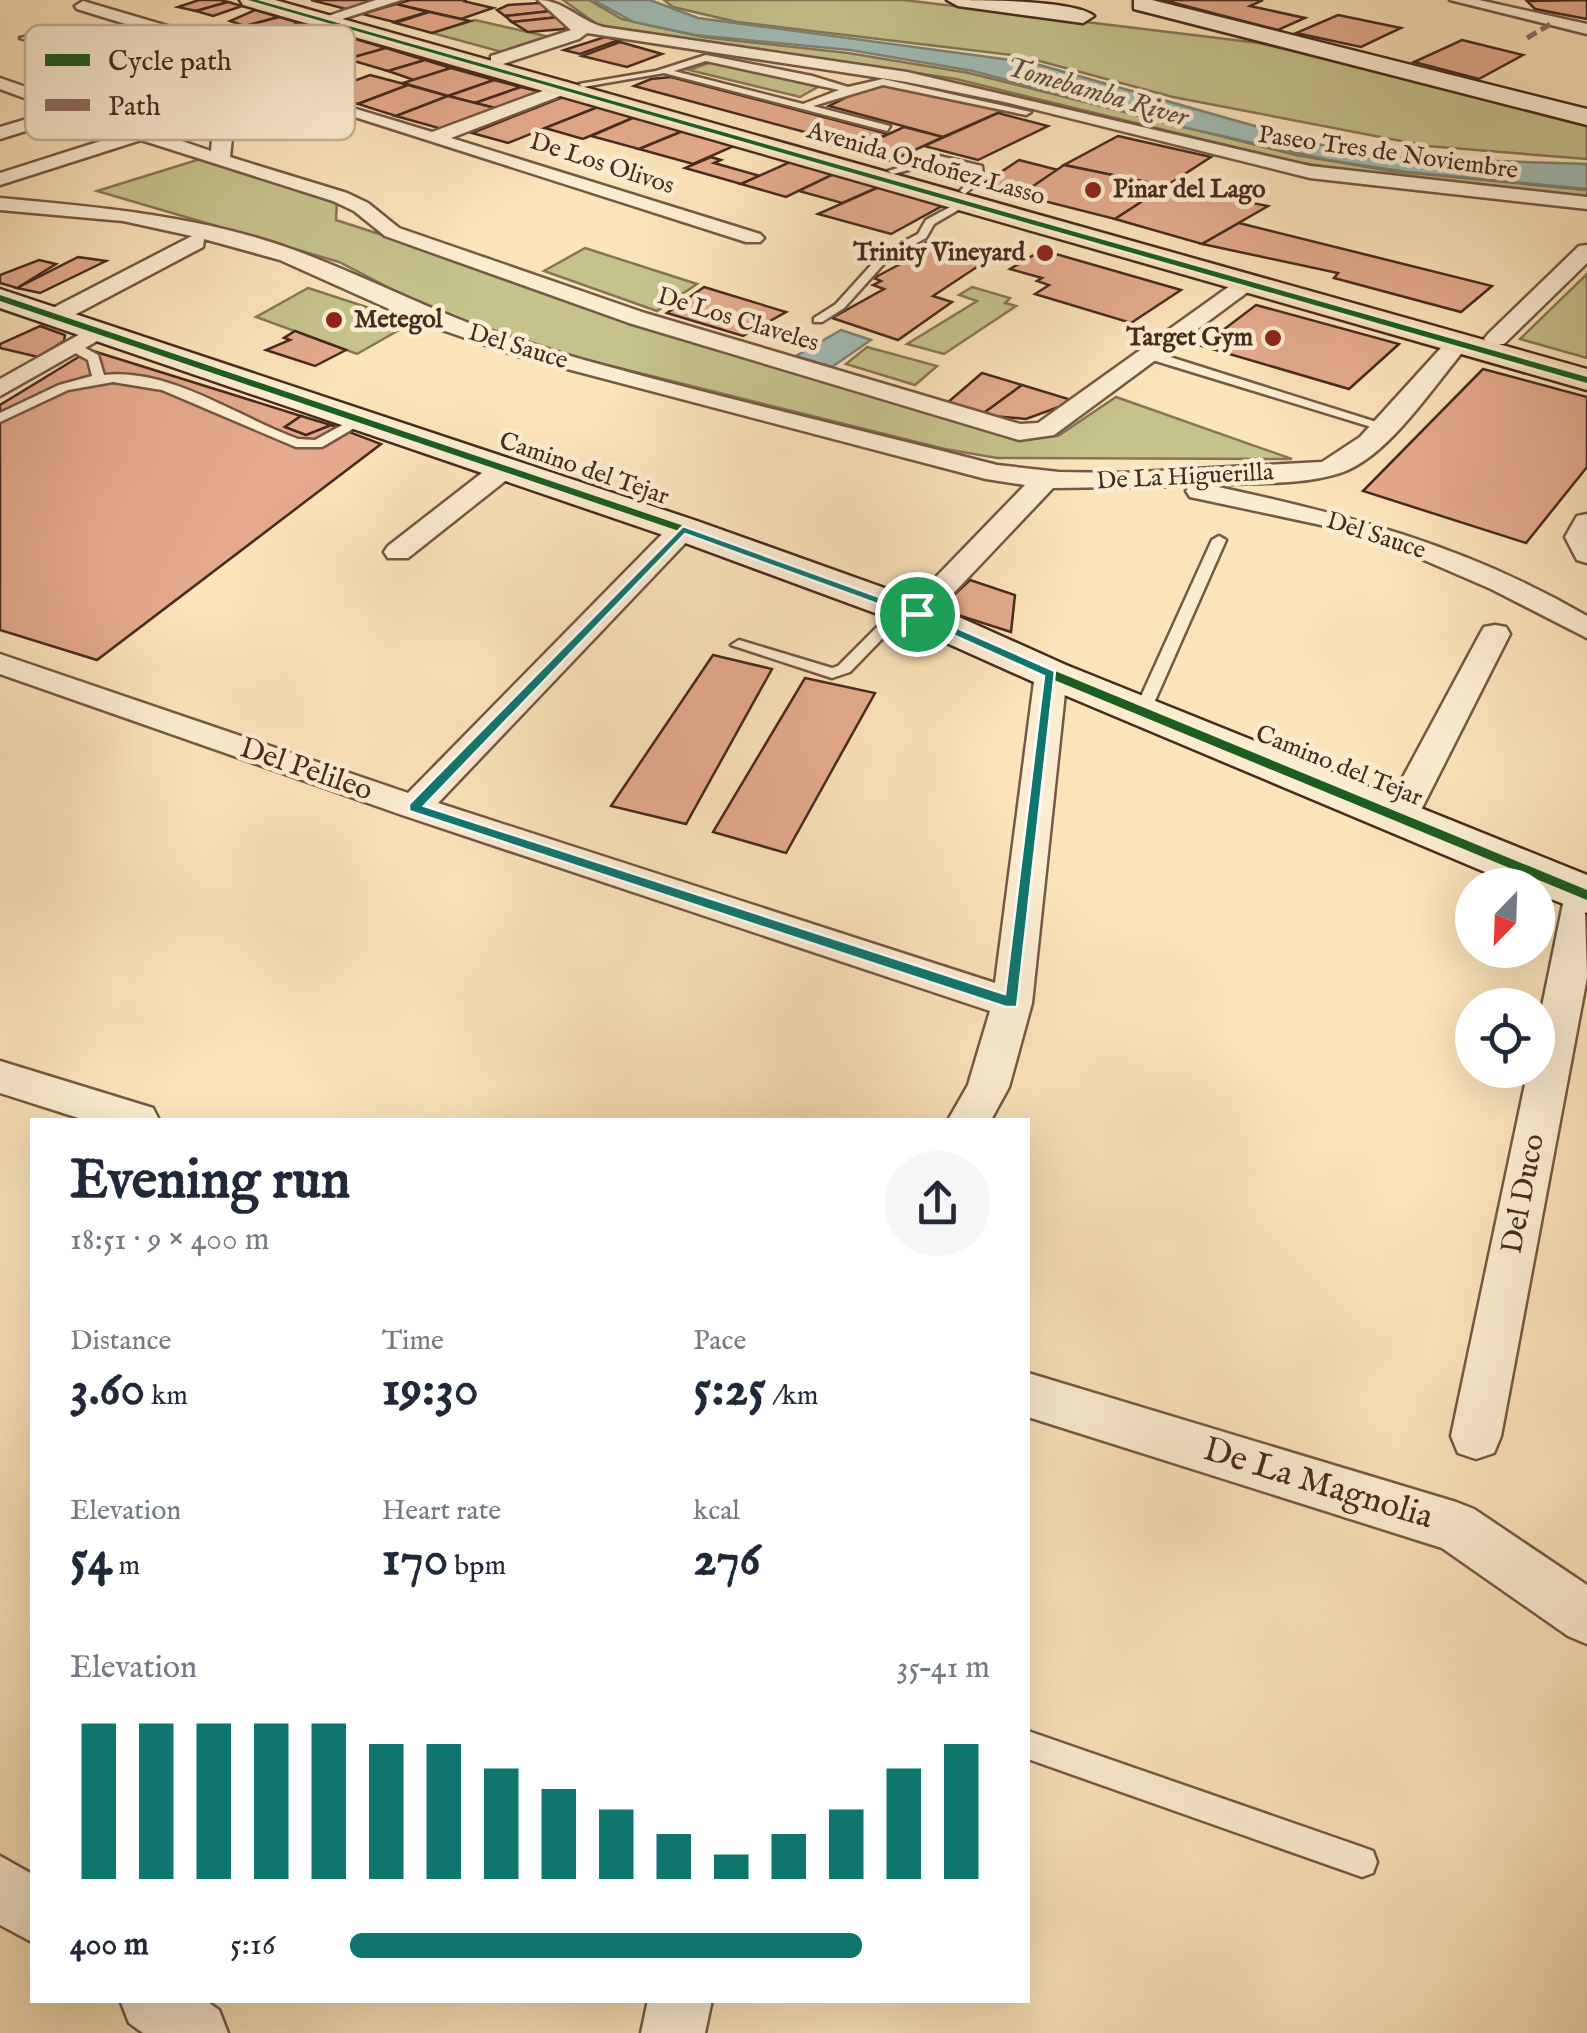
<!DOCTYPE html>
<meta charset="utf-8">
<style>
body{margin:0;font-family:"IM FELL English",serif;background:#f6f6f7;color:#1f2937;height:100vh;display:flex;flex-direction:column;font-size:38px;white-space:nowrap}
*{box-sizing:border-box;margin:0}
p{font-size:32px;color:#747a83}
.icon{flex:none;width:55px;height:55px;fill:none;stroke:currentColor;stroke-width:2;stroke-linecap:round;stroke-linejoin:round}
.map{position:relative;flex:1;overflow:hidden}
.drawer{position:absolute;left:30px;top:1118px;width:1000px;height:885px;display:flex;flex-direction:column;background:#fff;border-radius:0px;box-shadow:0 10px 40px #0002}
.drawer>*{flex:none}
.needle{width:65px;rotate:203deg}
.buttons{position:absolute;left:1455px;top:868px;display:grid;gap:20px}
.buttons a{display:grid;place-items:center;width:100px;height:100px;border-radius:50%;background:#fff;box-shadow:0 10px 40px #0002;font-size:50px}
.pin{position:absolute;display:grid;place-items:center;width:85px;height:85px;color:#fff;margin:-42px;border:5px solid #fff;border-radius:50%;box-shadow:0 2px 10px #0007}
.round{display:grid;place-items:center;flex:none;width:105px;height:105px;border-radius:52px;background:#f6f6f7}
.summary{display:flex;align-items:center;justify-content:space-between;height:170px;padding:0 40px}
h1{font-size:55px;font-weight:700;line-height:75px}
.metrics{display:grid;grid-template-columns:repeat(3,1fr);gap:15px;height:170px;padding:10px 40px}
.metrics div{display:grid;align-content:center}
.metrics b{font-size:50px;font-weight:700}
.metrics small{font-size:28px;font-weight:400}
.metrics p{font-size:28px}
.chart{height:280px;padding:20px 40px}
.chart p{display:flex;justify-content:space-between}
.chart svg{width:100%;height:180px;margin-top:10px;stroke:#0f766e;stroke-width:6}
ul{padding:0 40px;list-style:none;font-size:32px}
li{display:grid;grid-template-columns:160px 120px 1fr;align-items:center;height:75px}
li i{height:25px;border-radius:12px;background:#0f766e}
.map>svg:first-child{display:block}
</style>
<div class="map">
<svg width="1587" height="2033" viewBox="0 0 1587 2033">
<rect width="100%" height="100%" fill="#fbe3ba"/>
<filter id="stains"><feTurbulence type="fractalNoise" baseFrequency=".002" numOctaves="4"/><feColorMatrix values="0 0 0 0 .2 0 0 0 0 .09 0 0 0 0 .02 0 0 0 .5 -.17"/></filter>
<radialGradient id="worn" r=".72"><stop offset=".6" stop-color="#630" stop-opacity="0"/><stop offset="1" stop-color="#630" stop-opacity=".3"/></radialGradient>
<g fill="#c5c28b" stroke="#867654" stroke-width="2.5">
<polygon points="563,0 589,0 622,19 703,37 848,53 969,73 1296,155 1391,171 1587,190 1587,199 1385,177 1291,161 956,79 598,25"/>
<polygon points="664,0 904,0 1259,43 1587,120 1587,159 1427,146 1173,97 1021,56 737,22 673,7"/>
<polygon points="475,20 554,38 502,52 432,33"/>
<polygon points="720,59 725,64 818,87 800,97 689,70"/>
<polygon points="200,159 337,200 336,220 1008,437 1058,436 1116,397 1292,459 997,458 945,449 583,359 432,310 339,262 97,191"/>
<polygon points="585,248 697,284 657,311 544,271"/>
<polygon points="1587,274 1587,358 1520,339"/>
<polygon points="972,287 1010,298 1005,303 1016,306 944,354 907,344 977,301 959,295"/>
<polygon points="308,288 413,322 357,354 256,317"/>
<polygon points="867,347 937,366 915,385 846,364"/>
</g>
<g fill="#a0bdb6" stroke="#7d8279" stroke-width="2.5">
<polygon points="593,0 650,0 698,18 1033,63 1364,157 1587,164 1587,189 1407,172 1328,160 1169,124 973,71 850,50 695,35 634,22"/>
<polygon points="841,330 871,340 832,367 796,356"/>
</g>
<g fill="#e5aa8d" stroke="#482a1e" stroke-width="2.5">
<polygon points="199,0 220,0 228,2 196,11 178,7"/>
<polygon points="311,0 384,0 350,10"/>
<polygon points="410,0 467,0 463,1 493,8 461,19 396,4"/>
<polygon points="1163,0 1263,0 1250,6 1305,18 1278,30"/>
<polygon points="1587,0 1587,19 1535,9 1527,1"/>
<polygon points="228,2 242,6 213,16 196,11"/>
<polygon points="539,3 551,11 505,16 497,10 508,5"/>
<polygon points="396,4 428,12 394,22 362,14"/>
<polygon points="255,10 279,17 245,26 230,21"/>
<polygon points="551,11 559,17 512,22 505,16"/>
<polygon points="429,12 470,21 432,33 395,23"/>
<polygon points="1338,15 1401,28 1361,47 1296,33"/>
<polygon points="279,17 300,23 271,32 245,26"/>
<polygon points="559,17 568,22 564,29 528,32 512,22"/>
<polygon points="300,23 321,29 293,37 271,32"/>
<polygon points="345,36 386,48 340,61 302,50"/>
<polygon points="605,37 619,40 580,54 564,50"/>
<polygon points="1462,40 1523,55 1479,79 1414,62"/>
<polygon points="620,42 662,54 627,67 582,56"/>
<polygon points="386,48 425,60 388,71 347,59"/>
<polygon points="425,60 451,68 414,80 388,71"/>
<polygon points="451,68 494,80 448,96 403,83"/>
<polygon points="370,75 408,85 358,104 321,93"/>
<polygon points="671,77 759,100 888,134 851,151 821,142 831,139 634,86 651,79"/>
<polygon points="494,80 521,87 475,103 448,96"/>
<polygon points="878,82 1007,109 943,137 829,106"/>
<polygon points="408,85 448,96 396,116 358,104"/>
<polygon points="521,87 541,92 495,108 475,103"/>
<polygon points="448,96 495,108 442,129 396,116"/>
<polygon points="563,97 598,107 508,143 472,133"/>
<polygon points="598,107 635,117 583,139 545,128"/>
<polygon points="998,113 1048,126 978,160 924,146"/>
<polygon points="635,117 683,131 639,149 591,136"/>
<polygon points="904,127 943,137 891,161 851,151"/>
<polygon points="683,131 734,146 693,164 639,149"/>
<polygon points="1118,136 1211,157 1166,186 1064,165"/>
<polygon points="711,157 721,160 714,163 760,176 741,184 685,168"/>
<polygon points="1019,160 1058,170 1020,195 981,185"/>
<polygon points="790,162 834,174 786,197 741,184"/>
<polygon points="1064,165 1166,186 1115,219 1020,195"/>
<polygon points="834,174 879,187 842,203 799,191"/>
<polygon points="1166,186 1268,206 1202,244 1115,219"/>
<polygon points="879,187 942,206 891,234 818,214"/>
<polygon points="1239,223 1492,286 1461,312 1334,278 1338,273 1202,244"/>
<polygon points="929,241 989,259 933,296 952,302 898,340 832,318 884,289 873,285 881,281 874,278 902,263 894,261"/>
<polygon points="1042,250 1181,290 1131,323 1035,294 1049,285 1037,281 1042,278 1010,269"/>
<polygon points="78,257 106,261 40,293 17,288"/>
<polygon points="39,260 56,264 17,288 0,283 0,275"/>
<polygon points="704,287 786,312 743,336 667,313"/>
<polygon points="1256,305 1399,344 1349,389 1202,346"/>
<polygon points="40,326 65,335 64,341 38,357 0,348 0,344"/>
<polygon points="295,331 346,350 315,366 266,350 290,340 284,338"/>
<polygon points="90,350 301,416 285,427 306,435 331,425 381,444 97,660 0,630 0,405"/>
<polygon points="1483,369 1587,397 1587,467 1526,543 1363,491"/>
<polygon points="982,373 1022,385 981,415 947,403"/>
<polygon points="1022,385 1075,401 1026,419 981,415"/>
<polygon points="301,416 331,425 306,435 285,427"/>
<polygon points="970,580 1015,595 1011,632 939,609"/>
<polygon points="713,655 772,669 686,824 611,806"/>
<polygon points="805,678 875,693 786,853 713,832"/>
</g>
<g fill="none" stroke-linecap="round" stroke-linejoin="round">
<g stroke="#755845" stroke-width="5">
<g id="lane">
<path d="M 706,55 L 812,76 L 848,87 L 883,79 L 1031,112 L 1026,115 L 883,85 L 813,106 L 890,126 L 887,131 L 664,73 L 583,87 L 579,84 L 656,71 ZM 706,61 L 839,90 L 803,104 L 674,71 Z"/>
<polygon points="939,156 982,166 983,178 965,194 960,191 973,177 974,170 939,162 893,174 888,171"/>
<polygon points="963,200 972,202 934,224 926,238 890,257 844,308 822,322 814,322 814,318 836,304 882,253 918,234 926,220"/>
<path d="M 68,343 L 76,343 L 98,355 L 104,375 C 171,368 237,417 298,439 L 315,440 L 357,417 L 368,420 L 322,447 L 296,447 L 162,390 L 113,382 L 68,390 L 0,422 L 0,413 L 59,385 L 92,376 L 88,360 L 68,349 Z"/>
<polygon points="1146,352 1154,352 1389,426 1378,429 1146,358"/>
<polygon points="1219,536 1226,540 1150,712 1142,717 1136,716 1134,712 1212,540"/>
<polygon points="903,604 911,609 908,612 850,672 832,678 731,645 739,640 832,668 838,666 898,606"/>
<polygon points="1028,1731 1362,1847 1373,1851 1377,1862 1373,1873 1362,1877 1028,1759"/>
</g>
</g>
<g stroke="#755845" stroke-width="5">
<g id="street">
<polygon points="376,0 401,0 336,21 328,16"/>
<path d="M 538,0 C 563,0 579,20 603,27 L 907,72 L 1310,166 L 1587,197 L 1587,209 L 1310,178 L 1005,102 L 907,82 L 587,33 L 579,39 L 503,64 L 491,64 L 491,56 L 571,30 Z"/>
<polygon points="1450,0 1479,0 1587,24 1587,34"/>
<polygon points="83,1 235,46 241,52 230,157 347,193 368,203 399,228 645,313 1020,424 1038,423 1241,278 1257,278 1260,283 1054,435 1019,440 629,323 385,236 354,211 333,201 141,140 0,185 0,173 123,134 74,116 0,139 0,127 57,110 0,89 0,78 75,104 90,103 91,110 211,151 215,104 20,38 34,35 217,93 226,57 223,54 77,9 75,6"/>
<polygon points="567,82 576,87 573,91 451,138 760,234 764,238 760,242 746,242 314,104 323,99 432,132"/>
<path d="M 0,198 C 99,207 203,216 297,251 C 377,281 452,322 535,346 C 688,391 843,425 997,465 L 1059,472 L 1122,473 L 1322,462 L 1360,437 L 1450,338 L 1466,338 L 1470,343 L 1466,348 C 1434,385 1388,458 1340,473 C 1299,486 1252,482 1209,485 C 1345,514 1465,545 1587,616 L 1587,638 L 1491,589 L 1401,550 L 1321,525 L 1190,497 L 1186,491 L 1190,486 L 1053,488 L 928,620 L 906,620 L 902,614 L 906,608 L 1025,485 L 986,479 L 518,356 L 416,321 L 280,260 L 204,239 L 203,247 L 63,321 L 47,321 L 43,316 L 47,311 L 192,236 L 123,221 L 0,210 Z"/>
<polygon points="1587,245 1587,263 1504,344 1488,344 1484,339 1488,334 1579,246"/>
<polygon points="98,324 106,326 110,331 106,336 0,396 0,379"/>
<polygon points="505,460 518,468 514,474 408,558 388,558 384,552 388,546 496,462"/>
<polygon points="1587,514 1587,563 1577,560 1565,537 1577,516"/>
<polygon points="683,521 693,523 697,529 693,535 438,803 995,983 1035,674 1040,667 1062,667 1067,674 1032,1003 1009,1087 991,1120 948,1120 968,1085 990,1011 402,815 0,674 0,654 408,793 673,523"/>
<polygon points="1495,625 1506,627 1510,634 1417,818 1411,826 1399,830 1387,826 1381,818 1480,634 1484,627"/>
<polygon points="1584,881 1587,977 1501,1436 1494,1453 1476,1459 1458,1453 1451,1436 1528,1070 1538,1070 1538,1026 1565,894 1571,885"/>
<polygon points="0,1061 153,1108 159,1120 85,1120 0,1093"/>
<polygon points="1028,1373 1456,1502 1474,1509 1587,1585 1587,1644 1568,1636 1442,1548 1028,1417"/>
<polygon points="0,1856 32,1874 32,1942 0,1925"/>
<polygon points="120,2000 205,2000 219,2010 228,2033 143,2033 129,2023"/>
<polygon points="648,2000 712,2000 705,2033 641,2033"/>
</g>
</g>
<g stroke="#482a1e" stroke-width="5">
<g id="secondary">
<path d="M 947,0 C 977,0 1075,0 1094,16 L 1083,23 L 958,6 Z"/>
<polygon points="1134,0 1152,0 1587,109 1587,125 1134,9"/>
<polygon points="0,289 697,521 932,605 1066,665 1587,875 1587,913 1538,894 1538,885 1516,885 1036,683 902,623 669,537 0,308"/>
</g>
</g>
<g stroke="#482a1e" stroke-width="5">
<polygon id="primary" points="240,0 275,0 1587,369 1587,390 243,5"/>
</g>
<use href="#lane" fill="#fcedd2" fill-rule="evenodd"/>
<use href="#street" fill="#fcedd2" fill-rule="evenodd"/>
<use href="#secondary" fill="#fcedd2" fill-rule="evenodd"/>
<use href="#primary" fill="#fbe3ba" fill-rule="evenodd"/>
<polyline stroke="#8d6e63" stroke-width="5" stroke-dasharray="11 5" stroke-linecap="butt" points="1527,38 1554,22"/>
<g stroke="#fcedd2" stroke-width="6">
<g id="cycleway">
<polygon points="248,0 257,0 1587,377 1587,383"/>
<polygon points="0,295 687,527 921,612 1055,671 1587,890 1587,900 1047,677 913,616 679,531 0,301"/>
</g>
</g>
<use href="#cycleway" fill="#1b5e20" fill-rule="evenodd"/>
</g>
<path fill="#0f766e" stroke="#fff" stroke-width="2.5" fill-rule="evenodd" d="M 683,526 L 921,612 L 1055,671 L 1017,1007 L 1006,1007 L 409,811 L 409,804 ZM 685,534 L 913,617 L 1044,676 L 1005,994 L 424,806 Z"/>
<g fill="#8f2418" stroke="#fcedd2" stroke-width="4">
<circle cx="1093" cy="190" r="10"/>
<circle cx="1045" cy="253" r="10"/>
<circle cx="334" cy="320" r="10"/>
<circle cx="1273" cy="338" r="10"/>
</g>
<g text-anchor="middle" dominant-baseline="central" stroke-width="9" stroke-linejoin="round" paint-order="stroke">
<g font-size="25" fill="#482a1e" stroke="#fcedd2">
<text transform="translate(1388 153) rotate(8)">Paseo Tres de Noviembre</text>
<text transform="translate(602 164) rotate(18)">De Los Olivos</text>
<text transform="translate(926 164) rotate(16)">Avenida Ordoñez Lasso</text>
<text transform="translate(738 320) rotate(17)">De Los Claveles</text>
<text transform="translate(518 347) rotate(17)">Del Sauce</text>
<text transform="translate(584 469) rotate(19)">Camino del Tejar</text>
<text transform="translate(1185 477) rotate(-3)">De La Higuerilla</text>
<text transform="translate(1376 536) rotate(18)">Del Sauce</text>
<text transform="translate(1339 766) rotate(22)">Camino del Tejar</text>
</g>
<g font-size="25" font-weight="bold" fill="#482a1e" stroke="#fcedd2" text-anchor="start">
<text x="1113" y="190">Pinar del Lago</text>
<text x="1025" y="253" text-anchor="end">Trinity Vineyard</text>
<text x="354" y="320">Metegol</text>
<text x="1253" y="338" text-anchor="end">Target Gym</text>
</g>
<g font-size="28" font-style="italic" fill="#5e4f44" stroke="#fcedd2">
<text transform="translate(1097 93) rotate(16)">Tomebamba River</text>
</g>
<g font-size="30" fill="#482a1e" stroke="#fcedd2">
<text transform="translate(306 770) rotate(19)">Del Pelileo</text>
<text transform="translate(1524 1194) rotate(-79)">Del Duco</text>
</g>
<g font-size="35" fill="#482a1e" stroke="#fcedd2">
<text transform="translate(1318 1484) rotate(17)">De La Magnolia</text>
</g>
</g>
<rect x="25" y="25" width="330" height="115" rx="15" fill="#fcedd2" stroke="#c6b29c" stroke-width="2.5"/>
<rect x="45" y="54" width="45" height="12" fill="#1b5e20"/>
<rect x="45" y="99" width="45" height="12" fill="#8d6e63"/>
<g font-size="28" fill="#482a1e">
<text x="108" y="70">Cycle path</text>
<text x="108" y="115">Path</text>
</g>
<rect width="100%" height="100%" filter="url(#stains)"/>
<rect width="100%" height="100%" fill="url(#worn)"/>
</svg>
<div class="buttons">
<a><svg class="needle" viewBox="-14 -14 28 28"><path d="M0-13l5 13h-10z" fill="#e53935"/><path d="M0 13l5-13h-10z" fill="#747a83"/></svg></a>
<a><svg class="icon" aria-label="locate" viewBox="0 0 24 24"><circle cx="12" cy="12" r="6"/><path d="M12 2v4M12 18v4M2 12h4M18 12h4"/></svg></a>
</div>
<div class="pin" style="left:917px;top:614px;background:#1e9e55"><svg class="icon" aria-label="arrive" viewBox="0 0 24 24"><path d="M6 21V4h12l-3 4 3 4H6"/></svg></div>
<section class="drawer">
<div class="summary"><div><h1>Evening run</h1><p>18:51 · 9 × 400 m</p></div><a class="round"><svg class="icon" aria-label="share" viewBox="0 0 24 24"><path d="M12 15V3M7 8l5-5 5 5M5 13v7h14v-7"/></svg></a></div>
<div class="metrics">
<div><p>Distance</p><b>3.60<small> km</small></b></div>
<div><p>Time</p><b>19:30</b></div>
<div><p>Pace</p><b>5:25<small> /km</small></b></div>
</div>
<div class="metrics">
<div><p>Elevation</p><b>54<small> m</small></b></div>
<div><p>Heart rate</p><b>170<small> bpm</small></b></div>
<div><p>kcal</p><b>276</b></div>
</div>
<div class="chart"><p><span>Elevation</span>35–41 m</p>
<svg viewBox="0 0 160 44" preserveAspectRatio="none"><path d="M5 44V6M15 44V6M25 44V6M35 44V6M45 44V6M55 44V11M65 44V11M75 44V17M85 44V22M95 44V27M105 44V33M115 44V38M125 44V33M135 44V27M145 44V17M155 44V11"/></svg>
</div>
<ul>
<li><b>400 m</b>5:16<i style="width:80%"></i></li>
</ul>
</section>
</div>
